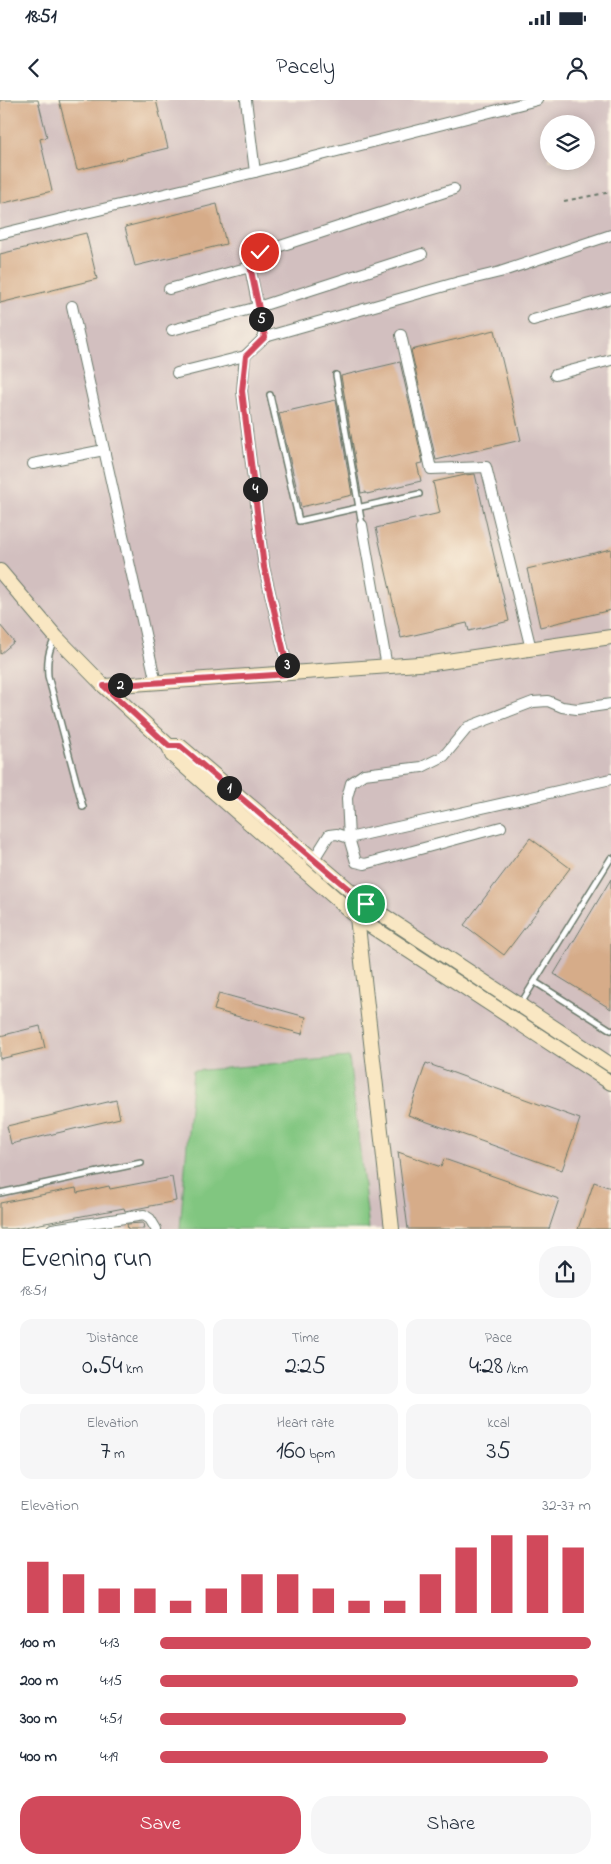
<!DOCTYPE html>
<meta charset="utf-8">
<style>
body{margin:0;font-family:"Indie Flower",sans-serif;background:#f6f6f7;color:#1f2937;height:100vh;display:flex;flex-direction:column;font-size:19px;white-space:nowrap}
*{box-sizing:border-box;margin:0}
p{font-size:16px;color:#747a83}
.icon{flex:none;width:28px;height:28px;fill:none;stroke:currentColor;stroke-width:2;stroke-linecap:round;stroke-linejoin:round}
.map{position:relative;height:1129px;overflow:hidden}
.panel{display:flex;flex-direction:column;background:#fff;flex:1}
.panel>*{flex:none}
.buttons{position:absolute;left:540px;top:15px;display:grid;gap:10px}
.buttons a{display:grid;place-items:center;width:55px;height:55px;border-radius:50%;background:#fff;box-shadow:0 2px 12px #0003;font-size:25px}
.pin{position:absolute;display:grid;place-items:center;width:42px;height:42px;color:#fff;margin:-21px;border:2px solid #fff;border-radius:50%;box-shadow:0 1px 5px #0007}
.km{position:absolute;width:25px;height:25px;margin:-12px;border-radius:50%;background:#222;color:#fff;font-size:14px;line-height:25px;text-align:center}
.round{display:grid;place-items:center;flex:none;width:52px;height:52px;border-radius:20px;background:#f6f6f7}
.summary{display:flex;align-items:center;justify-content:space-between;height:85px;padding:0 20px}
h1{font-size:28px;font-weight:600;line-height:38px}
.metrics{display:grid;grid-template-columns:repeat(3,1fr);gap:8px;height:85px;padding:5px 20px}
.metrics div{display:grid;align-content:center;border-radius:12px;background:#f6f6f7;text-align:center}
.metrics b{font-size:25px;font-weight:600}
.metrics small{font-size:14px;font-weight:400}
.metrics p{font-size:14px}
.chart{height:140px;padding:10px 20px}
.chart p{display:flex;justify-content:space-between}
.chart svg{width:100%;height:90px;margin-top:5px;stroke:#d1495b;stroke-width:6}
.primary-button{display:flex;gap:10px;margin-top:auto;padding:10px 20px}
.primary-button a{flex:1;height:58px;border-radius:20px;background:#d1495b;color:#fff;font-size:20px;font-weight:600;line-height:58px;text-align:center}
.primary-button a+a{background:#f6f6f7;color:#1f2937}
ul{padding:0 20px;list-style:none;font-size:16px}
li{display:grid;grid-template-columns:80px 60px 1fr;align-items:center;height:38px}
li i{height:12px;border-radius:6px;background:#d1495b}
.status{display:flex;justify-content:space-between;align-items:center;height:35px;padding:0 25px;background:#fff;direction:ltr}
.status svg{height:14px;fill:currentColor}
header{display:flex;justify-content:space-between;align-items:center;height:65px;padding:0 20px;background:#fff;font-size:22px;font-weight:600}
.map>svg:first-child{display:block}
</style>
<div class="status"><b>18:51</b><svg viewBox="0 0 49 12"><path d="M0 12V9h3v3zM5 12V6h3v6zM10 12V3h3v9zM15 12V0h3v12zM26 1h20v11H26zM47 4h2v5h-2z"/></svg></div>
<header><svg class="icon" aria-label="back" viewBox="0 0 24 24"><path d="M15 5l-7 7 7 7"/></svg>Pacely<svg class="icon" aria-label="person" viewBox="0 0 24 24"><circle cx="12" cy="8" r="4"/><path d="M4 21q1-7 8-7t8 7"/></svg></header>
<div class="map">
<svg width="611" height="1129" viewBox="0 0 611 1129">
<rect width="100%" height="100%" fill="#fcf5e5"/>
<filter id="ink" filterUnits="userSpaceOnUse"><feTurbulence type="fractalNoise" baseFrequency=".02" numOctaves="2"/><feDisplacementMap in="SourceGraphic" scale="10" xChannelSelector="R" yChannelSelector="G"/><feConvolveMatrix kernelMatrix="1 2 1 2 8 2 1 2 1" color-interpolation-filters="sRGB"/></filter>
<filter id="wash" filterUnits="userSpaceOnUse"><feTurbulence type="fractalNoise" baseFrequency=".0096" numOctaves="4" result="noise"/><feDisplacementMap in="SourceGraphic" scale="20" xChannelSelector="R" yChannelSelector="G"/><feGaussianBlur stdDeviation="1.12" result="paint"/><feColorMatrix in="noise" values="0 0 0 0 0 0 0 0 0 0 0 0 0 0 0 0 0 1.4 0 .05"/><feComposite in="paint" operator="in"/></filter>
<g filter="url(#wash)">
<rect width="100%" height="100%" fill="#f8e8d2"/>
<path fill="#d2bfbf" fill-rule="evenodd" d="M 0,0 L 611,0 L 611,1129 L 0,1129 ZM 549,24 L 586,24 L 586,61 L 549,61 Z"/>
<polygon fill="#81c680" stroke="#50825a" points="349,957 369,1129 180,1129 193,971"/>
<g id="blocks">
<g fill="#d6ac89">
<polygon points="0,0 38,0 47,37 40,39 52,91 0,104"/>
<polygon points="59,0 156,0 168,48 77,70"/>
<polygon points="217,104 226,144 135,166 125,127"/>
<polygon points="86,133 97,179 0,203 0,154"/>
<polygon points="495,230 521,340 436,360 411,250"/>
<polygon points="400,262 423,363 417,364 421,381 367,394 366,392 361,393 341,276"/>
<polygon points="336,300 352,395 301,407 279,313"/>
<polygon points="475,374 509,521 469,531 467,523 401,538 376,428 440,413 433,382 465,375"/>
<polygon points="611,449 611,510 540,527 527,469"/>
<polygon points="0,525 14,542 0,554"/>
<polygon points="530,738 570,768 504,855 464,825"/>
<polygon points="611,779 611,909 554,874"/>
<polygon points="219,893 306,917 302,934 214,910"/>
<polygon points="40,926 45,948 0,959 0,936"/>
<polygon points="426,963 580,1019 562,1070 408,1015"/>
<polygon points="116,1000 120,1018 11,1044 7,1026"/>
<polygon points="398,1052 441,1067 444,1059 559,1099 549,1129 408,1129"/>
<polygon points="172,1077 176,1101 125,1111 124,1108 14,1129 0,1129 0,1103 76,1088 77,1093 109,1086 110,1089"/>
<polygon points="594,1082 611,1088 611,1129 578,1129"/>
<polygon points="143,1123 144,1129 128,1129 127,1124"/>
</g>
</g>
</g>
<g filter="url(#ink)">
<use href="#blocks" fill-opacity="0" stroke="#6b796b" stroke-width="1"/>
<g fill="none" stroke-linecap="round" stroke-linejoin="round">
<g stroke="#6b796b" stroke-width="8">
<g id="lane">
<polyline points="336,275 362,425"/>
<polyline points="270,295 299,421 419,394"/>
<path d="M 56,537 C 48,550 47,561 48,576 L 83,707"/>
<polyline points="535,882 611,930"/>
<polyline points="520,905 611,758"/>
<polyline points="0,1093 141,1063"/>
</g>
</g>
<g stroke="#6b796b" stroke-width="12">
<g id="street">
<polyline points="246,0 255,72"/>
<polyline points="0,134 255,72 537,0"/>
<polyline points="169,189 250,167"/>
<polyline points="72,206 156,583"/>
<polyline points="533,220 611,198"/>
<polyline points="172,230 258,207 250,167 259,153 454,89"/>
<polyline points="401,235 431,369 486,367 531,549"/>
<polyline points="265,237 258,207 422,154"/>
<polyline points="177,273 245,256"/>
<polyline points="555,275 611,260"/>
<polyline points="33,364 104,350"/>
<polyline points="362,425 387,567"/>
<polyline points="289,574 264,467 242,291 245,256 265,237 459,182 500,172 611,135"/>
<polyline points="501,727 365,764 356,762 349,738 611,679"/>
<polyline points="314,759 329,735 337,734 349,738 347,698 351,683 364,674 422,667 444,656 468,627 533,602 548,601 562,607 577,609 611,604"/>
<polyline points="52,1129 144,1115 150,1119 156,1129"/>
</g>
</g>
<g stroke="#6b796b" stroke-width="16">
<g id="secondary">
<polyline points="0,471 56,537 104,586 169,646 180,646 366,804 611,965"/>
<polyline points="104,586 433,563 611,537"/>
<polyline points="169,646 172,655 190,671 357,817 611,983"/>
<polyline points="360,813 357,817 392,1129"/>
</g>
</g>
<polyline stroke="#6b796b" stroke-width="2" stroke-dasharray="4 4" stroke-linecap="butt" points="564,101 611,92"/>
<use href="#lane" stroke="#fff" stroke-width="5"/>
<use href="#street" stroke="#fff" stroke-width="10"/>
<use href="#secondary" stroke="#f9e7c3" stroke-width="14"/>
</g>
</g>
<g fill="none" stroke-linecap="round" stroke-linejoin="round" filter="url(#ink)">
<g stroke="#fff" stroke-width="10">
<polyline id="route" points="260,152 250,166 265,237 246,256 242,291 264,467 289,574 104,586 169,646 180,646 366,804"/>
</g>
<use href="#route" stroke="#d1495b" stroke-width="6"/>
</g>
</svg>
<div class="buttons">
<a><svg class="icon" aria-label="layers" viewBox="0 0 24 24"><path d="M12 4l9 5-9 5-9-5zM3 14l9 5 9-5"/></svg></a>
</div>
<div class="pin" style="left:366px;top:804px;background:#1e9e55"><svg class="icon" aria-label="arrive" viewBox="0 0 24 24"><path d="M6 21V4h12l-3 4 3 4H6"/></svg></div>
<div class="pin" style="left:260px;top:152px;background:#d93025"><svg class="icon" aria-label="check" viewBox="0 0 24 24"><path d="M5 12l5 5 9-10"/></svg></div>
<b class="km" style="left:229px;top:688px">1</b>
<b class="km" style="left:120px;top:585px">2</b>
<b class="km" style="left:287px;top:565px">3</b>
<b class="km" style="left:255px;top:389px">4</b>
<b class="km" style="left:261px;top:219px">5</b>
</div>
<section class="panel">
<div class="summary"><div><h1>Evening run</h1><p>18:51</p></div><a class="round"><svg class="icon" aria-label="share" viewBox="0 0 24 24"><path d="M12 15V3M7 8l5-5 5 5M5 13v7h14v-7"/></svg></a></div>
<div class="metrics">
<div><p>Distance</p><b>0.54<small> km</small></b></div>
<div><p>Time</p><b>2:25</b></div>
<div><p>Pace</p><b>4:28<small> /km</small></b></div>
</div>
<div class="metrics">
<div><p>Elevation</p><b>7<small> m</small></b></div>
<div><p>Heart rate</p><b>160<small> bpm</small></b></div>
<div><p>kcal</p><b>35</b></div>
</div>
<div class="chart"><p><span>Elevation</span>32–37 m</p>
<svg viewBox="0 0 160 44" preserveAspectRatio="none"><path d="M5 44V19M15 44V25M25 44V32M35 44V32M45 44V38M55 44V32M65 44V25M75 44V25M85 44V32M95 44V38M105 44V38M115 44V25M125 44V12M135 44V6M145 44V6M155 44V12"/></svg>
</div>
<ul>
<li><b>100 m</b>4:13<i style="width:100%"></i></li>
<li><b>200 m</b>4:15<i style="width:97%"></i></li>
<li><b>300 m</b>4:51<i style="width:57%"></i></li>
<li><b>400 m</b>4:19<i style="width:90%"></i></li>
</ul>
<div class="primary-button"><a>Save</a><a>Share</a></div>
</section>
